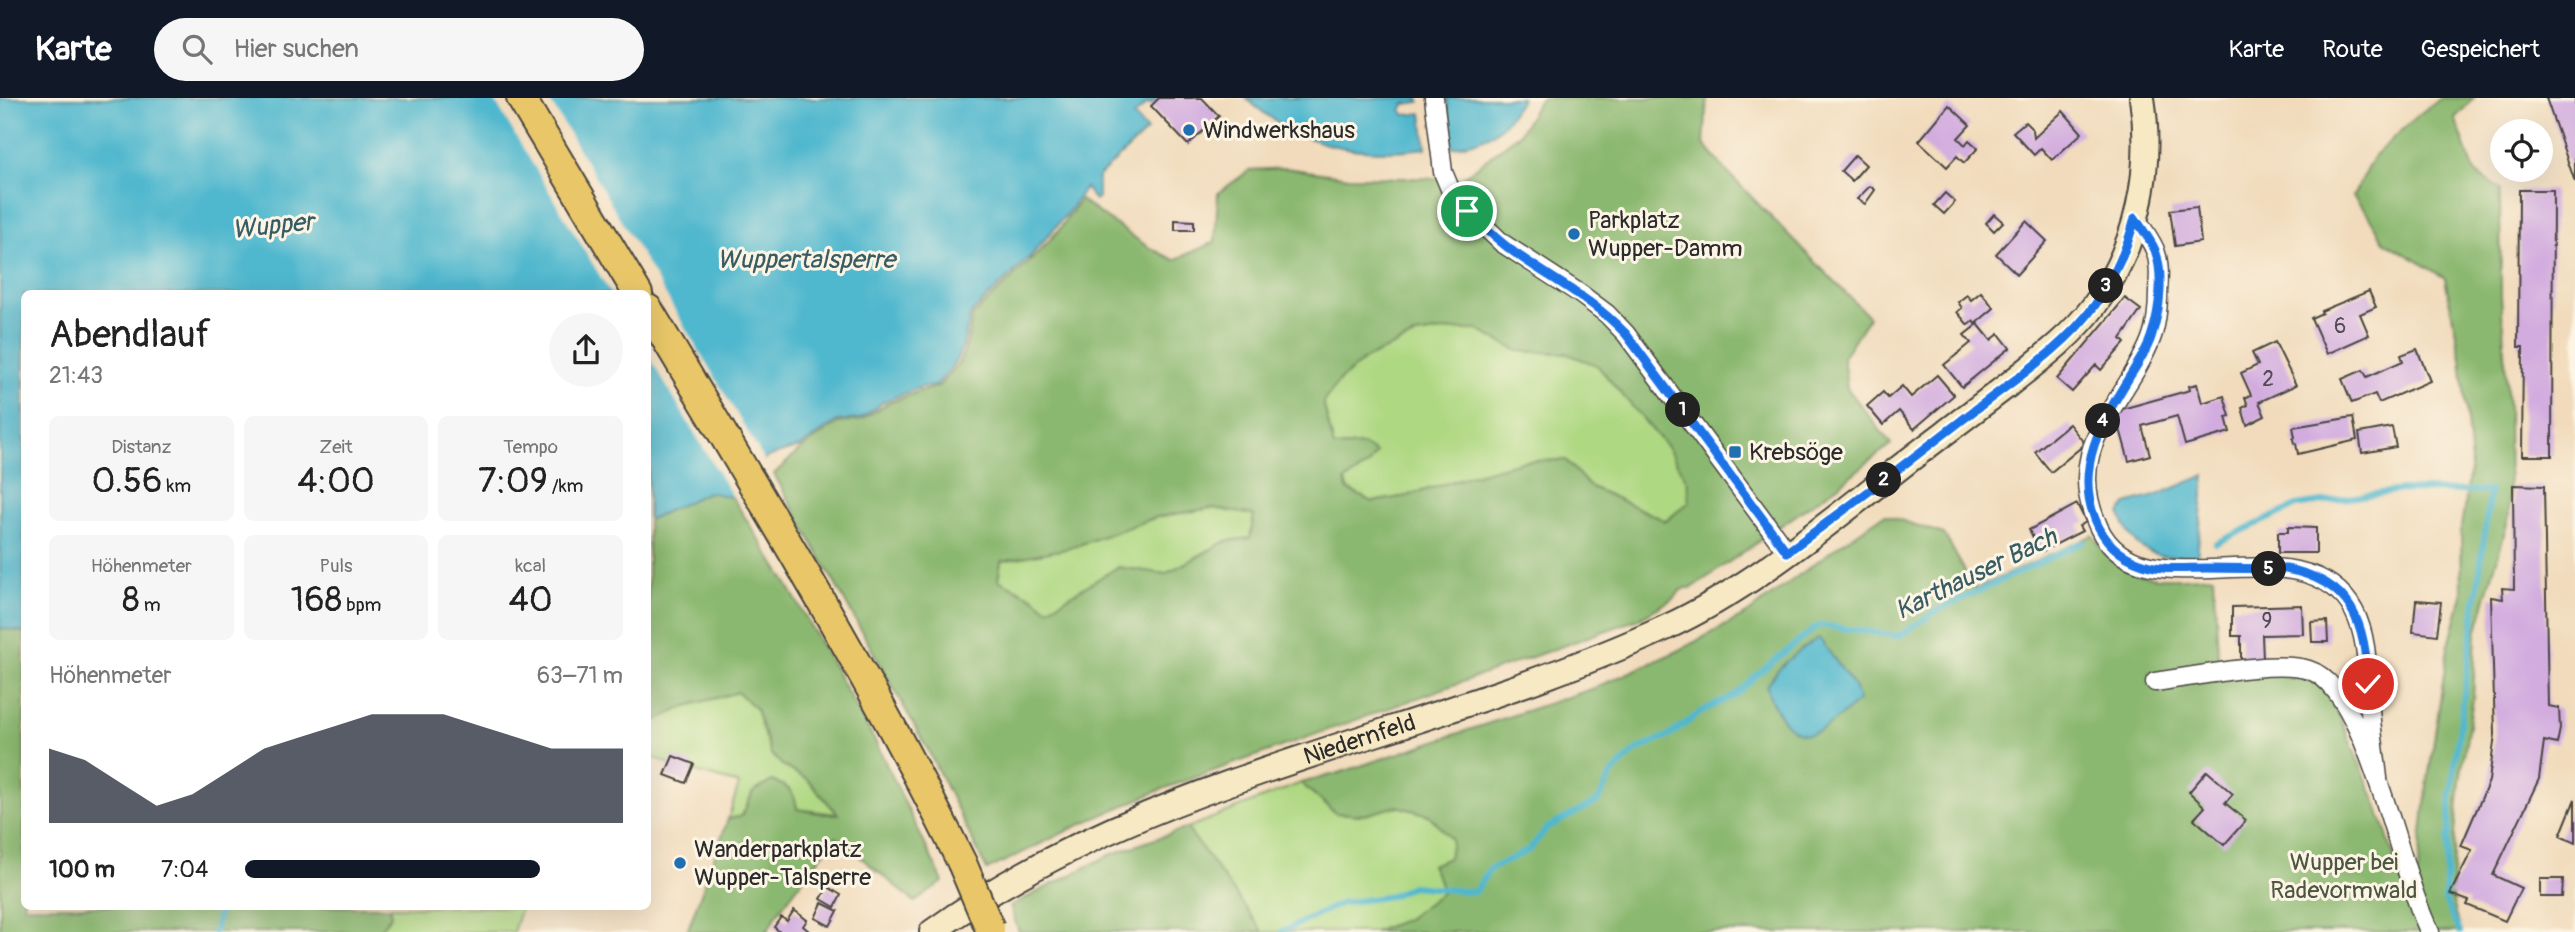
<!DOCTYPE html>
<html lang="de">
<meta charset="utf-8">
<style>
body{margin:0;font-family:Pangolin,sans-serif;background:#f6f6f6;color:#222;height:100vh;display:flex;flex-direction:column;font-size:26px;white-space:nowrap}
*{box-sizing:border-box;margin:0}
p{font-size:23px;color:#767676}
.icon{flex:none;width:38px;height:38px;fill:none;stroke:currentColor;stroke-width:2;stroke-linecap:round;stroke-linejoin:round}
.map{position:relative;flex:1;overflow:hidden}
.panel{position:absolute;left:21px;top:192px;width:630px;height:620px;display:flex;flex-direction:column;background:#fff;border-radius:10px;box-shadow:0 7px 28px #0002}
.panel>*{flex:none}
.tools{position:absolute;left:2490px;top:21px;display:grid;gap:14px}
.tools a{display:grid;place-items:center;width:63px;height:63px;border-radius:50%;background:#fff;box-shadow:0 7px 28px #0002;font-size:35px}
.pin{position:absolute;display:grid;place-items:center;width:60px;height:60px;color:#fff;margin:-30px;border:4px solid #fff;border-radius:50%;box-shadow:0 2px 7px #0007}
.km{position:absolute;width:35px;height:35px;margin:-18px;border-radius:50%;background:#222;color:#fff;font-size:19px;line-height:35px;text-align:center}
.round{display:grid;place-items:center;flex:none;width:74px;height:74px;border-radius:37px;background:#f6f6f6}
.summary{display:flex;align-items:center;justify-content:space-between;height:119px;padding:0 28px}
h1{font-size:38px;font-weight:600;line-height:52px}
.stats{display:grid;grid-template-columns:repeat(3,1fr);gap:10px;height:119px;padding:7px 28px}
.stats div{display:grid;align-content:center;border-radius:10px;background:#f6f6f6;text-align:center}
.stats b{font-size:35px;font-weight:600}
.stats small{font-size:19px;font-weight:400}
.stats p{font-size:19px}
.chart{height:196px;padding:14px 28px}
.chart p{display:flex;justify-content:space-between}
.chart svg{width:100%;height:126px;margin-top:7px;fill:#111827;opacity:.7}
ul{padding:0 28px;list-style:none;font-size:23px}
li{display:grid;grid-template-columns:112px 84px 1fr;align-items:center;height:52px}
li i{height:18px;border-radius:9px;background:#111827}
header{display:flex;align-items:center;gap:42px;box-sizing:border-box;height:98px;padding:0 35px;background:#111827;color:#fff}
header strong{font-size:33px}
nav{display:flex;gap:38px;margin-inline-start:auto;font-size:24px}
.search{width:490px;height:63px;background:#f6f6f6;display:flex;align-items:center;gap:18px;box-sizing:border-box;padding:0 24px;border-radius:38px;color:#767676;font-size:26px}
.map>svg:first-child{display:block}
</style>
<header>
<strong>Karte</strong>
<div class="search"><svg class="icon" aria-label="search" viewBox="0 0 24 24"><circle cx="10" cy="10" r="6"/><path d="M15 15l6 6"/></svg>Hier suchen</div>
<nav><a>Karte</a><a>Route</a><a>Gespeichert</a></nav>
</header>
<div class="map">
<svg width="2575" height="834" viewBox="0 0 2575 834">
<rect width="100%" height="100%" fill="#fcf5e5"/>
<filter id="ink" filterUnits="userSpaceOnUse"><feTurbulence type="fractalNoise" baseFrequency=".0143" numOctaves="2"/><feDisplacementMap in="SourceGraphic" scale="14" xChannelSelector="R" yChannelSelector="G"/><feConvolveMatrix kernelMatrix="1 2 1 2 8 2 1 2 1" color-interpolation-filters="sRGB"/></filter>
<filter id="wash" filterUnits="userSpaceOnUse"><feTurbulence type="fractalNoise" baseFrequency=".00686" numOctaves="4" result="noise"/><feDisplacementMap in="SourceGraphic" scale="28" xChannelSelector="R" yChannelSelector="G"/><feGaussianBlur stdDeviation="1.57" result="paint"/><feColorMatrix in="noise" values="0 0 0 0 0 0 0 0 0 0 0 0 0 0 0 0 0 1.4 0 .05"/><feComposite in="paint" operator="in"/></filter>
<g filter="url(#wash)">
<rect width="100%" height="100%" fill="#f1dbbc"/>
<g fill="#afd882" stroke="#6d8256" stroke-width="2">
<polygon points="1449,232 1478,232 1518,253 1565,255 1597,267 1668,350 1688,384 1689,404 1666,423 1589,388 1565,362 1524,364 1469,378 1407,398 1372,404 1347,391 1345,383 1367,367 1363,347 1334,349 1323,304 1341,281 1365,261 1416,237"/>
<polygon points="1212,410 1254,417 1250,440 1226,443 1165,476 1118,469 1048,511 1033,499 998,482 1001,463 1070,450 1157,419"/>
<path d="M 738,594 L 756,611 L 765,640 L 783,668 L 807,681 L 838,716 L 797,711 C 795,694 789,688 772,684 L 753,694 L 742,718 L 728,721 L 739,686 L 674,668 L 648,657 L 648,626 L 686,608 Z"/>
<polygon points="1301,685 1335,715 1364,717 1398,708 1429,717 1452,742 1444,793 1407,821 1374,834 1263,834 1187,730"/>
<polygon points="389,809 521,809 513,834 378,834 391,817"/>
</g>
<g fill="#8bb870" stroke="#5b724e" stroke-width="2" fill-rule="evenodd">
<path d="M 1541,0 L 1707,0 L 1704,46 L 1725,72 L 1869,219 L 1843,259 L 1847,290 L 1891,346 L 1839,387 L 1692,490 C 1684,489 1680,491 1676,499 L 1638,521 L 1160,692 L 1081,726 L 987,772 L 928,652 L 774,376 L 801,351 L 838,325 L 861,322 L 888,305 L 920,293 L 938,289 L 959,265 L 966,248 L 973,217 L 1031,162 L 1059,132 L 1080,102 L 1148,149 L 1174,162 L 1215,144 L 1218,95 L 1250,72 L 1286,70 L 1349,79 L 1461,81 L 1519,36 ZM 1449,232 L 1478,232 L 1518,253 L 1565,255 L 1597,267 L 1668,350 L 1688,384 L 1689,404 L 1666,423 L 1589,388 L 1566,362 L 1524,363 L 1469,378 L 1407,398 L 1372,404 L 1347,391 L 1345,383 L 1368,367 L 1376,355 L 1363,347 L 1334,349 L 1323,304 L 1341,281 L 1365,261 L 1416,237 ZM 1212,410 L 1254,417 L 1250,440 L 1226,443 L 1166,476 L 1118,469 L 1048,511 L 1033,499 L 998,482 L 1001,463 L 1070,450 L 1157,419 Z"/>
<path d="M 2441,0 L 2474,0 L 2455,20 L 2475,74 L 2500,91 L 2501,197 L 2508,310 L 2509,419 L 2476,535 L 2473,601 L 2460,683 L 2455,736 L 2452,800 L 2461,834 L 1374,834 L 1407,821 L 1444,793 L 1431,767 L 1449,760 L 1452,742 L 1429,717 L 1398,708 L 1364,717 L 1335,715 L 1301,685 L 1339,675 L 1592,591 L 1678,553 L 1747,516 L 1842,445 L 1884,417 L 1944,436 L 1975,491 L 2093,437 C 2123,489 2162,481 2214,478 L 2219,577 L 2295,574 L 2324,583 L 2376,704 L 2404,789 L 2418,775 L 2427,688 L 2448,550 L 2462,498 L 2461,429 L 2471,365 L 2461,261 L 2445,180 L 2384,143 L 2367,115 L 2353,98 L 2373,59 L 2418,17 Z"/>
<path d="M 708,394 L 732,399 L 787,486 L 876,645 L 943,784 L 915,804 L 836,739 L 776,817 L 767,834 L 687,834 L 728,721 L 742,718 L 753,694 L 772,683 C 789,688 795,694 797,711 L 824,716 L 838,716 L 807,681 L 783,668 L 771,656 L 756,611 L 738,594 L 686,608 L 648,626 L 648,422 Z"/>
<polygon points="0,530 24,534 24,808 389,809 391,817 378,834 0,834"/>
<polygon points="1187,730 1263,834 1019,834 1010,808 1112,756"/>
</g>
<g fill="#50b7ce" stroke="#3e717c" stroke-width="2">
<polygon points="0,0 1158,0 1150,7 1148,5 1134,18 1147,33 1098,79 1098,100 1095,102 1085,90 1070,112 1029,160 971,215 963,247 956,263 936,288 921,289 885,303 860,321 837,323 800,349 767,359 732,399 708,394 648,422 648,196 24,196 24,534 0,530"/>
<path d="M 1246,0 L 1419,0 L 1420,4 L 1405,6 L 1401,12 L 1405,17 L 1422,15 L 1426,50 C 1356,59 1299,49 1246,0 Z"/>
<path d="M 1447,0 L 1522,0 C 1501,35 1492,41 1452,49 Z"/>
<path d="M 2205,377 L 2197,459 C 2155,459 2135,459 2120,416 L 2126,406 L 2155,398 Z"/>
<path d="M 1819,540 L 1854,588 L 1859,603 C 1837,620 1808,655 1784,623 C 1776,613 1769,601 1767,588 C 1778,567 1799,552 1819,540 Z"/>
</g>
<polygon fill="#f1dbbc" points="493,0 548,0 766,365 734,401 648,257 648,196 611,196"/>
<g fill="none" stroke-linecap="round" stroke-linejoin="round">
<g stroke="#50b7ce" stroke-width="6">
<polyline points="2216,445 2296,408 2401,392 2490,393 2451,696 2445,803 2460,834"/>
<polyline points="214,834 221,808"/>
<polyline points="1281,834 1342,805 1391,798 1412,788 1475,794 1490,771 1529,752 1547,730 1598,703 1611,677 1635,653 1670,637 1704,612 1735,597 1759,575 1819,527 1899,538 1938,512 2083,444"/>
</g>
</g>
<g id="blocks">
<g fill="#d2acdf">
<polygon points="1159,0 1202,0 1219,18 1188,47 1151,8"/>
<polygon points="2546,0 2575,0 2575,84"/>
<polygon points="1949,7 1970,27 1958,40 1965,47 1969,42 1978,50 1964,65 1957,58 1947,69 1919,43"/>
<polygon points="2063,13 2082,35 2052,62 2041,50 2034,57 2013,34 2025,24 2033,32 2034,40"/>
<polygon points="1855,57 1866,67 1852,83 1841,73"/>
<polygon points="1870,88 1875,92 1865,106 1857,101"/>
<polygon points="2519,92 2553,92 2552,358 2522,358 2523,249 2518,249"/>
<polygon points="1945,95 1955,104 1944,116 1934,107"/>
<polygon points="2197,109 2201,144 2175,148 2170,112"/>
<polygon points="1994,116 2003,124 1994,133 1986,125"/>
<polygon points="1175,122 1194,123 1194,132 1175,132"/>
<polygon points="2026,123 2047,143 2017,176 1996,156"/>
<polygon points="2369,193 2376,209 2360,216 2369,237 2327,256 2311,220 2322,215 2321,213"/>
<polygon points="1981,194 1994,210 1975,226 1973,223 1968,227 1957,214 1962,210 1958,204 1967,197 1971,202"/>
<polygon points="2125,200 2141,212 2121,241 2125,245 2101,272 2096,267 2072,294 2057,281"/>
<polygon points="1978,226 1991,242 1999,236 2010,250 1962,289 1944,267 1971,245 1964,237"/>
<polygon points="2275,244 2296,287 2259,304 2265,318 2247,327 2242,310 2248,307 2245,300 2251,297 2241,275 2258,267 2252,255"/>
<polygon points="2417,251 2430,283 2379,305 2375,296 2352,305 2342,281 2363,272 2367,279 2403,263 2401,257"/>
<polygon points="1937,277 1954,297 1914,331 1899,313 1883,327 1867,308 1883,294 1888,300 1902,288 1911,299"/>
<polygon points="2197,286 2202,305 2224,298 2230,318 2226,319 2230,334 2185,347 2177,318 2142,328 2150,357 2129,363 2115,313 2190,292 2189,288"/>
<polygon points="2353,319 2357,342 2298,356 2296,346 2294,345 2293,341 2295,339 2293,329"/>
<polygon points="2069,326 2085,346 2051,374 2035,354"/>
<polygon points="2392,329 2396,349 2362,355 2359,335"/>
<polygon points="2513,387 2544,388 2548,608 2559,610 2560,631 2557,646 2544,643 2539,681 2493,777 2521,790 2505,823 2467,807 2469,803 2450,796 2472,752 2461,748 2489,683 2495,636 2491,499 2503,501 2502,490 2514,491"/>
<polygon points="2077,406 2086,424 2079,428 2082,433 2041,454 2029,432"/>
<polygon points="2288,429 2316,430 2316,455 2278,455 2278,434 2288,434"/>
<polygon points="2416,502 2441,504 2437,537 2413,534"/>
<polygon points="2302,507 2303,536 2262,537 2263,561 2241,562 2241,538 2232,538 2232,509"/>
<polygon points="2327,523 2328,544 2312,544 2311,524"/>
<polygon points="673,658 694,666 686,685 665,677"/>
<polygon points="2207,673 2233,696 2225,705 2246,722 2224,747 2194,721 2205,709 2189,694"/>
<polygon points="2575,701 2575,745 2560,738"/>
<polygon points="2540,781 2563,781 2562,799 2540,799"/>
<polygon points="828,789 841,797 835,809 821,801"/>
<polygon points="822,805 838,813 830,828 815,820"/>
<polygon points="794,812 807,822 803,828 810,834 780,834 774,829 781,819 787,823"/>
</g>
</g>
</g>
<g filter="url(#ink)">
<use href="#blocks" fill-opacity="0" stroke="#494541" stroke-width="2"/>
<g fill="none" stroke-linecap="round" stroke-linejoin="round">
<g stroke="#494541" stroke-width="21">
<g id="street">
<polyline points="1434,0 1443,74 1453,98 1502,145 1579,195 1607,216 1626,236 1787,454"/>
<path d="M 2135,120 C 2142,130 2150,140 2155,152 C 2160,165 2159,180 2158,194 C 2158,210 2157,226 2151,241 C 2125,308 2060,348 2099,430 C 2141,520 2304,420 2354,513 C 2368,540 2367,572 2369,601 C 2371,628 2375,654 2378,680"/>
<path d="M 2155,584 C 2193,579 2276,561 2309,572 C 2368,590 2400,779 2430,834"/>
</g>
</g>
<g stroke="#494541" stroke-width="28">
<g id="secondary">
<path id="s1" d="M 932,834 C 1149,676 1425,640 1665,530 C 1757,488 1841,414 1921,353 C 1950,331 1979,309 2008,287 C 2038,263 2071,239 2094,208 C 2138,149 2153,71 2142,0"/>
</g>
</g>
<g stroke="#494541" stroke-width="32">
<g id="primary">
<polyline points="521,0 638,196"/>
<path d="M 648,211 C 757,393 868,574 962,765"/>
</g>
</g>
<use href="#street" stroke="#fff" stroke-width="18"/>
<use href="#secondary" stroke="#f6e9c3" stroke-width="24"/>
<use href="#primary" stroke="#e9c769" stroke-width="28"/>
<g stroke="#494541" stroke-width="32" stroke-linecap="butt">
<polyline id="primary-bridge" points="962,765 990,831"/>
</g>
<use href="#primary-bridge" stroke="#e9c769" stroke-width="28"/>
</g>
</g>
<g fill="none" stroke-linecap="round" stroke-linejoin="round" filter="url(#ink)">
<g stroke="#fff" stroke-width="14">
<path id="route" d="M 1467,113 C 1484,129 1501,146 1521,159 C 1560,186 1592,201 1626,236 L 1787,454 C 1851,408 1913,360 1975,312 C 2016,280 2064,250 2095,207 C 2113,181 2127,151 2135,120 C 2142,131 2150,141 2155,152 C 2164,176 2160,212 2152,236 C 2148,251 2138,265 2130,278 C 2103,322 2074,368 2095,421 C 2104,444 2119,458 2143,466 C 2163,473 2186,470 2206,470 C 2233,470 2260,471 2286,471 C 2353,483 2365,525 2368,586"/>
</g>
<use href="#route" stroke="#1a73e8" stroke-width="9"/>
</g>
<g fill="#1f6fb2" stroke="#fcf5e5" stroke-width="2.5">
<circle cx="1189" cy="32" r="7"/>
<circle cx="1574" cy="136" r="7"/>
<rect x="1728" y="347" width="14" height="14" rx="3.5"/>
<circle cx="680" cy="765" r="7"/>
</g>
<g text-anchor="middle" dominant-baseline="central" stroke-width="6" stroke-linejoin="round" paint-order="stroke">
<g font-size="21" fill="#554b58">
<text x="2340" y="228">6</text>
<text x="2268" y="281">2</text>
<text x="2267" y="523">9</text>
</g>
<g font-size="24" fill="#2b2b2b" stroke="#fcf5e5" text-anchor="start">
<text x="1203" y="32">Windwerkshaus</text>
<text x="1588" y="122">Parkplatz<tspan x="1588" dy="28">Wupper-Damm</tspan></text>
<text x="1749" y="354">Krebsöge</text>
<text x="694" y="751">Wanderparkplatz<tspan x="694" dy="28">Wupper-Talsperre</tspan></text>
</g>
<g font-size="24" fill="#2b2b2b" stroke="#fcf5e5">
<text stroke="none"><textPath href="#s1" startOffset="471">Niedernfeld</textPath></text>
</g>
<g font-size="24" fill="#4c5641" stroke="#fcf5e5">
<text x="2344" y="764">Wupper bei<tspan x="2344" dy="28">Radevormwald</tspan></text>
</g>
<g font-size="26" font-style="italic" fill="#385c64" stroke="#fcf5e5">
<text transform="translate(273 128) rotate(-6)">Wupper</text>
<text x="806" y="162">Wuppertalsperre</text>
<text transform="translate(1976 476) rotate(-26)">Karthauser Bach</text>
</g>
</g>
</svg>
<div class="tools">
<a><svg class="icon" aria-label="locate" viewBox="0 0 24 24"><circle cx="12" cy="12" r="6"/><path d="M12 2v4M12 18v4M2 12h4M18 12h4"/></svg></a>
</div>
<div class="pin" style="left:1467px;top:113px;background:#1e9e55"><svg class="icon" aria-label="arrive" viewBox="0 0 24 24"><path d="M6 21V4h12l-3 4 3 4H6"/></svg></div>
<div class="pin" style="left:2368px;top:586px;background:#d93025"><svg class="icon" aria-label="check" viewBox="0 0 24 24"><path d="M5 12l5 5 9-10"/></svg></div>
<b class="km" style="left:1683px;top:312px">1</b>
<b class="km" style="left:1884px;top:382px">2</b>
<b class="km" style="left:2106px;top:188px">3</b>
<b class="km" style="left:2103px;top:323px">4</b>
<b class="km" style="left:2269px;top:471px">5</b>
<section class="panel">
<div class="summary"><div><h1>Abendlauf</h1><p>21:43</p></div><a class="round"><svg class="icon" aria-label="share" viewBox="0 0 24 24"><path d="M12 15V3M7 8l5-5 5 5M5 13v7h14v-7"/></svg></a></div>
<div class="stats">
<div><p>Distanz</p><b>0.56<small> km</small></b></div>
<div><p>Zeit</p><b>4:00</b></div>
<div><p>Tempo</p><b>7:09<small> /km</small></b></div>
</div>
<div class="stats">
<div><p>Höhenmeter</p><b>8<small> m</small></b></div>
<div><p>Puls</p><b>168<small> bpm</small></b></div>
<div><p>kcal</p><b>40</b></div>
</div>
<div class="chart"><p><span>Höhenmeter</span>63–71 m</p>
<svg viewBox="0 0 160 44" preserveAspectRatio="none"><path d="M0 44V18L10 22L20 30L30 38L40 34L50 26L60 18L70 14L80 10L90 6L100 6L110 6L120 10L130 14L140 18L150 18L160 18V44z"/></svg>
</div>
<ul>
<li><b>100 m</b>7:04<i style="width:78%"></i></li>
</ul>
</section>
</div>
